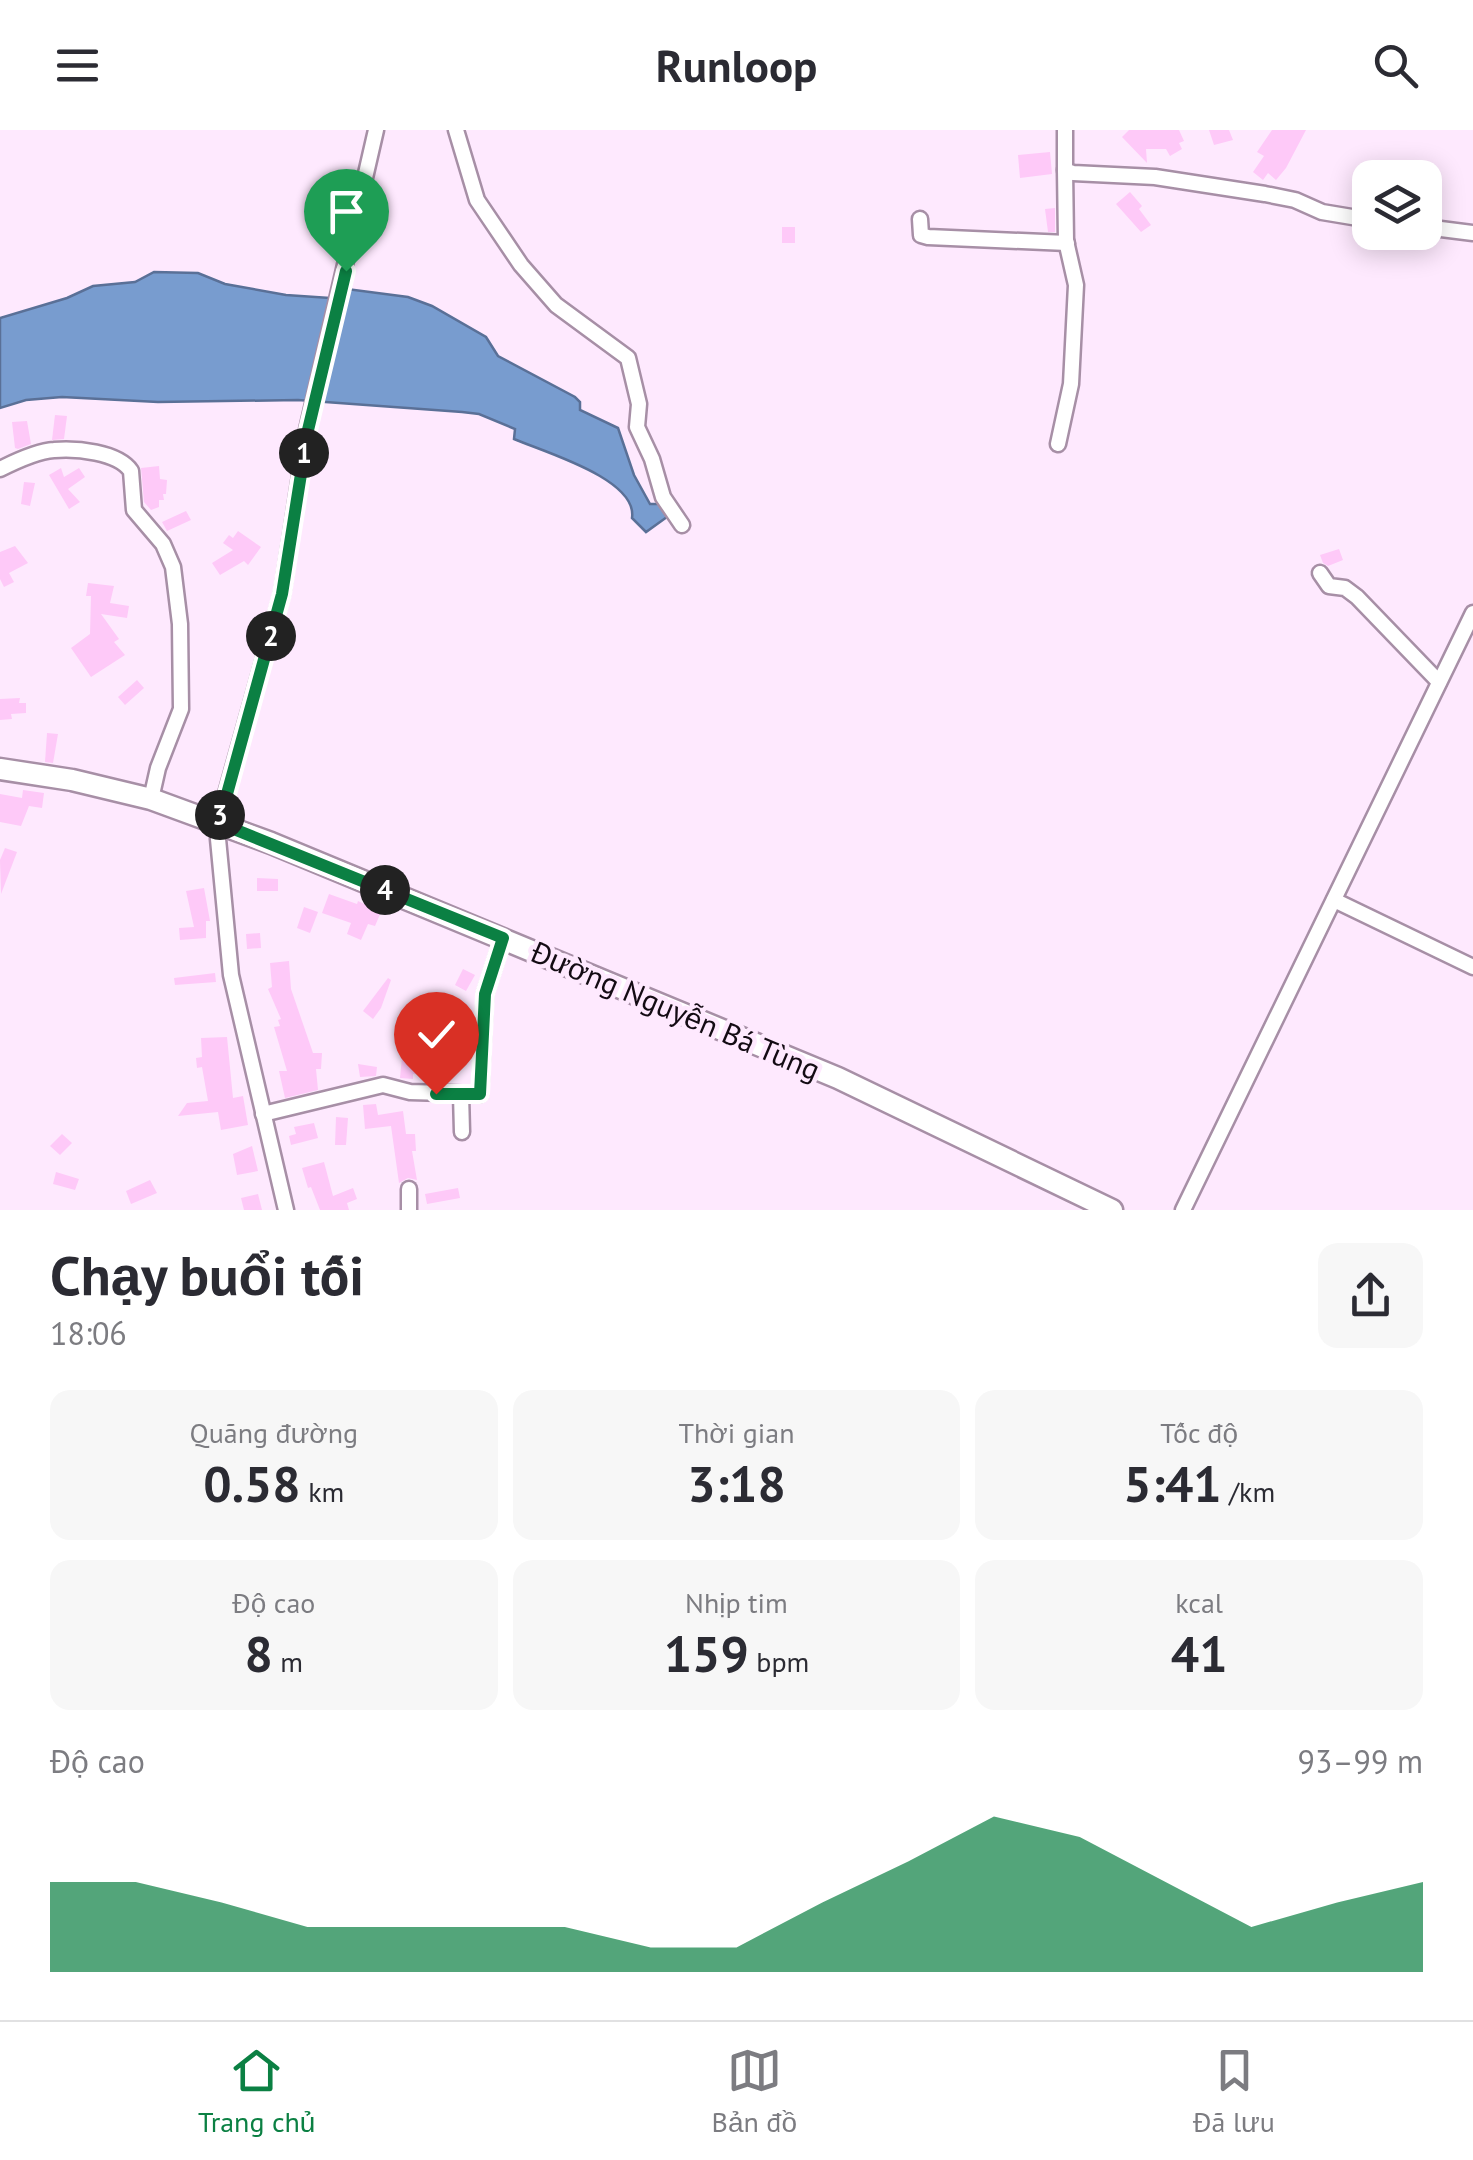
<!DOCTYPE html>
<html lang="vi">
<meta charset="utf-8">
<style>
body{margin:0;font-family:"PT Sans",sans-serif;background:#f7f7f7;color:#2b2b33;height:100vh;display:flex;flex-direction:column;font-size:38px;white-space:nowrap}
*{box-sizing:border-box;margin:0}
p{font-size:32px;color:#7c7c81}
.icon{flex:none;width:55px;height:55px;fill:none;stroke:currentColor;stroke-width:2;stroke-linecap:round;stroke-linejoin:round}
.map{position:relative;height:1080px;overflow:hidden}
.sheet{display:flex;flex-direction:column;background:#fff;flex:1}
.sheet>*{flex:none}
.buttons{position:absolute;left:1352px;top:30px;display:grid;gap:20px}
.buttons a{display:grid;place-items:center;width:90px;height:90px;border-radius:20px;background:#fff;box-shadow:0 5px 25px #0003;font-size:50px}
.pin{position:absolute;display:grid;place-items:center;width:85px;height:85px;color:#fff;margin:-102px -42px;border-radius:50% 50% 50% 0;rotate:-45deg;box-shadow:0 0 10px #0007}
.pin .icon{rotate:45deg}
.km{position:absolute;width:50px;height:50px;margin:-25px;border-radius:50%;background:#222;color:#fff;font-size:28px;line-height:50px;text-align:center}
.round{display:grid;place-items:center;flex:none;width:105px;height:105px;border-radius:20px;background:#f7f7f7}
.headline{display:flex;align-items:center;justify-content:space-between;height:170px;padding:0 50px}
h1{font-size:55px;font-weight:700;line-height:75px}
.stats{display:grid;grid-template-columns:repeat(3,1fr);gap:15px;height:170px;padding:10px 50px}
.stats div{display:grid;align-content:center;border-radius:20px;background:#f7f7f7;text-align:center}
.stats b{font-size:50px;font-weight:700}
.stats small{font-size:28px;font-weight:400}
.stats p{font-size:28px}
.chart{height:280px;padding:20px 50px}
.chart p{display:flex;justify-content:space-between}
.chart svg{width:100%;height:180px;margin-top:10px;fill:#0b8043;opacity:.7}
header{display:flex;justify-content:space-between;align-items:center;height:130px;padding:0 50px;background:#fff;font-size:45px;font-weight:700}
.dock{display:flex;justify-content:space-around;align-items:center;height:140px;border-top:2px solid #e1e1e2;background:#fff;font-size:28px;color:#7c7c81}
.dock a{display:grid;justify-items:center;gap:5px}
.dock .active{color:#0b8043}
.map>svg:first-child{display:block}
</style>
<header><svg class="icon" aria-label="menu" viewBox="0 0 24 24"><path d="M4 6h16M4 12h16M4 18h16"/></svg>Runloop<svg class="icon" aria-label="search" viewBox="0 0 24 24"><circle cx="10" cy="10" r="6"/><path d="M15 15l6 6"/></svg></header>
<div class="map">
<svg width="1473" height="1080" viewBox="0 0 1473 1080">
<rect width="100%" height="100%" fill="#fee9fe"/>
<path fill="#789ccf" stroke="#5a7097" stroke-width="2.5" d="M 154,142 L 198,143 L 225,154 L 286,165 L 330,168 L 347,159 L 408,167 L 432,176 L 486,207 L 498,226 L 575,267 L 580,272 L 580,280 L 618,298 L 634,345 L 650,374 L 659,374 L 667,387 L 646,402 L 632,388 C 638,349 544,322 514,309 L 515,299 L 479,284 L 462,282 L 298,270 L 158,272 L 62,267 L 26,270 L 0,278 L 0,188 L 67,168 L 93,156 L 135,152 Z"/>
<g fill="#fec9f8">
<polygon points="1129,0 1179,0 1184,11 1179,13 1182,19 1170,26 1166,19 1146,19 1147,33 1122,7"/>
<polygon points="1209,0 1229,0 1233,10 1214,15"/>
<polygon points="1272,0 1306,0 1286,38 1276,50 1268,43 1263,50 1253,42 1264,26 1257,22"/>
<polygon points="1050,22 1052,44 1020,48 1018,25"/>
<polygon points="1130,62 1142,76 1139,79 1151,95 1141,102 1116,74"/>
<polygon points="1055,78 1055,102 1048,102 1045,79"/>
<rect x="782" y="97" width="13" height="16"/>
<polygon points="55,285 67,286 64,309 52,310"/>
<polygon points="27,291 31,314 18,319 15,318 12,292"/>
<polygon points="159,336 160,349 167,350 166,364 163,364 164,370 159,370 159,377 151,380 144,372 141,338"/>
<polygon points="61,338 64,347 79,338 85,347 68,359 80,372 69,379 49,345"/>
<polygon points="24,352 35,353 30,376 21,374"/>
<polygon points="186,381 191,390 167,401 162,392"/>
<polygon points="238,401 261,417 248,435 244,431 220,445 212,433 233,420 223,413 229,405 233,408"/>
<polygon points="15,416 28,433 9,443 14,452 4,457 0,449 0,422"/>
<polygon points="1339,419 1343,430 1328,436 1323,433 1320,425"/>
<polygon points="88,453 114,456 110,473 129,476 127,488 101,484 119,509 114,512 125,525 91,547 71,518 90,504 91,466 86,466"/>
<polygon points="137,550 144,558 125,575 118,567"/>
<polygon points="20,568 19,573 26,573 26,583 11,584 12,589 0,590 0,569"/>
<polygon points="47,603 58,604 53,633 45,632"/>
<polygon points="23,660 44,663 42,678 29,676 21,696 0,692 0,664 22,668"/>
<polygon points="5,718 17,722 1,764 0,730"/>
<polygon points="257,748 278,749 278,761 257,761"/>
<polygon points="204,758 210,791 206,791 206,808 180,810 179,798 194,797 186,761"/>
<polygon points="329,764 357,774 358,771 381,782 375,796 368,794 361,810 347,804 351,793 322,783"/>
<polygon points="304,777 318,782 310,803 297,798"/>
<polygon points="260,803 261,818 247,819 246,804"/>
<polygon points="289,831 291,859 313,923 322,923 321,939 316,939 318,960 285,968 279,941 287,941 274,897 280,896 278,890 281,889 268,859 272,857 270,833"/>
<polygon points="463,839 475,845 466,861 455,855"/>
<polygon points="215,843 216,852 175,855 174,848"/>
<polygon points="388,848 391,850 381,878 373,889 363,881"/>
<polygon points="447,873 465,886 458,895 453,891 444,904 426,893 433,883 437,886"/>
<polygon points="227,907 233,968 243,966 248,995 221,1000 218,982 178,986 187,973 208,971 202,937 197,938 196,928 202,927 201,908"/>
<polygon points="443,916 461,917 460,929 442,928"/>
<polygon points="402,927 435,930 434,945 413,944 413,949 400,948"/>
<polygon points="358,934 377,937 376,946 360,947"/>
<polygon points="376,974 378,985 403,981 406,1004 415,1004 416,1021 412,1021 417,1050 408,1048 399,1053 391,996 365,999 363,975"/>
<polygon points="336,987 348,988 346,1015 335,1015"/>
<polygon points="314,993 318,1008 291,1015 289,1006 296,1004 294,997"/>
<polygon points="62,1004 72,1013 60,1025 50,1016"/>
<polygon points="252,1016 258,1041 237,1045 233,1024"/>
<polygon points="324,1032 333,1066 353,1058 357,1069 347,1073 349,1080 320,1080 311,1057 308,1058 302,1038"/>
<polygon points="56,1042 79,1049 75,1060 53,1054"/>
<polygon points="150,1050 157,1063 131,1074 126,1061"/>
<polygon points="458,1058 460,1068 427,1074 425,1064"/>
<polygon points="258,1064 262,1080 244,1080 241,1068"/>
</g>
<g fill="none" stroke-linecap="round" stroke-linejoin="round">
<g stroke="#a78fa6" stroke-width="19">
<g id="minor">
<polyline points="456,0 477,70 521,135 556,175 628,228 639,274 637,297 652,329 663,367 682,395"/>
<polyline points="1065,0 1065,40 1073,43 1155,47 1265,64 1295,70 1322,82 1370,90"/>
<polyline points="920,89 921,105 928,107 1067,113"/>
<polyline points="1425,97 1473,103"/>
<polyline points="1058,314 1071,254 1076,155 1066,111 1065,40"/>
<path d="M 0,339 C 16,331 37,321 54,320 C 76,318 118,322 131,341 L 134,380 L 163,414 L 173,437 L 180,494 L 181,579 L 158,638 L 151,669"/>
<polyline points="1320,443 1329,456 1345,458 1357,467 1439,552"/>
<polyline points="1334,770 1473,837"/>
<polyline points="461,964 462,1002"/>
<polyline points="263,984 383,955 410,962 480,964 485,864 503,808"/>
<polyline points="409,1059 409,1080"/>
<polyline points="286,1080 231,845 218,709 222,678 282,464 307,300 376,0"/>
<polyline points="1183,1080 1473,483"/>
</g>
</g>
<g stroke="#a78fa6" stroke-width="25">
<polyline id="secondary" points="0,639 72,650 151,669 271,713 838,948 1112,1080"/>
</g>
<use href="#minor" stroke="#fff" stroke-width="14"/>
<use href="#secondary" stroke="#fff" stroke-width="20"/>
</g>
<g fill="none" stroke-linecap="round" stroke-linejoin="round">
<g stroke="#fff" stroke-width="20">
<polyline id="route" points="346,141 308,300 282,464 219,693 503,808 485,864 480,964 436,964"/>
</g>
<use href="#route" stroke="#0b8043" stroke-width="12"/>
</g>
<g text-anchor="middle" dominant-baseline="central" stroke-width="9" stroke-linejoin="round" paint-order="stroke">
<g font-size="30" fill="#130b13" stroke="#fee9fe">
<text transform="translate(676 880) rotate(23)">Đường Nguyễn Bá Tùng</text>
</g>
</g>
</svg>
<div class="buttons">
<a><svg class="icon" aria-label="layers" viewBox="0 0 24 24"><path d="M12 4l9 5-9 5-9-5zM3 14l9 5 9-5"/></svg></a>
</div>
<div class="pin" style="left:346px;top:141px;background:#1e9e55"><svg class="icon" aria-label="arrive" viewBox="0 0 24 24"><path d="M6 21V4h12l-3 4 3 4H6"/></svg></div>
<div class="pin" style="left:436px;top:964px;background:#d93025"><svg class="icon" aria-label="check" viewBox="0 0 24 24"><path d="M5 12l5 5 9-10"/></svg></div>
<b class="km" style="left:304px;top:323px">1</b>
<b class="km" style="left:271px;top:506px">2</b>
<b class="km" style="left:220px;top:685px">3</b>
<b class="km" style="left:385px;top:760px">4</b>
</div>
<section class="sheet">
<div class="headline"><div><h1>Chạy buổi tối</h1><p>18:06</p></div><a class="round"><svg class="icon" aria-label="share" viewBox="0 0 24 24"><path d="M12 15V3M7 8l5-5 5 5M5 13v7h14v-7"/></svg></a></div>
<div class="stats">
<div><p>Quãng đường</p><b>0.58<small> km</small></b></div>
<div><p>Thời gian</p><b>3:18</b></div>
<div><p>Tốc độ</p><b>5:41<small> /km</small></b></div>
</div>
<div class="stats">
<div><p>Độ cao</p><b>8<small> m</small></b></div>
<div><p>Nhịp tim</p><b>159<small> bpm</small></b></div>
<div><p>kcal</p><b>41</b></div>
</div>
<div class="chart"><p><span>Độ cao</span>93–99 m</p>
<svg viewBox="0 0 160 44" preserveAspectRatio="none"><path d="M0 44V22L10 22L20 27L30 33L40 33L50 33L60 33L70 38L80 38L90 27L100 17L110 6L120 11L130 22L140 33L150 27L160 22V44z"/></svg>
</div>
</section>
<nav class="dock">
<a class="active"><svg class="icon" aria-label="home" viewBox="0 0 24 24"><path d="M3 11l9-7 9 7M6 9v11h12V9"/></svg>Trang chủ</a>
<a><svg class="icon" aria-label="map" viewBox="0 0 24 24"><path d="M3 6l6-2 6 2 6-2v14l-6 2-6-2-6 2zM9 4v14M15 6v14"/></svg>Bản đồ</a>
<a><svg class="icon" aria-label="saved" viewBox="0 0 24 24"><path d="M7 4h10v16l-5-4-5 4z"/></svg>Đã lưu</a>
</nav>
